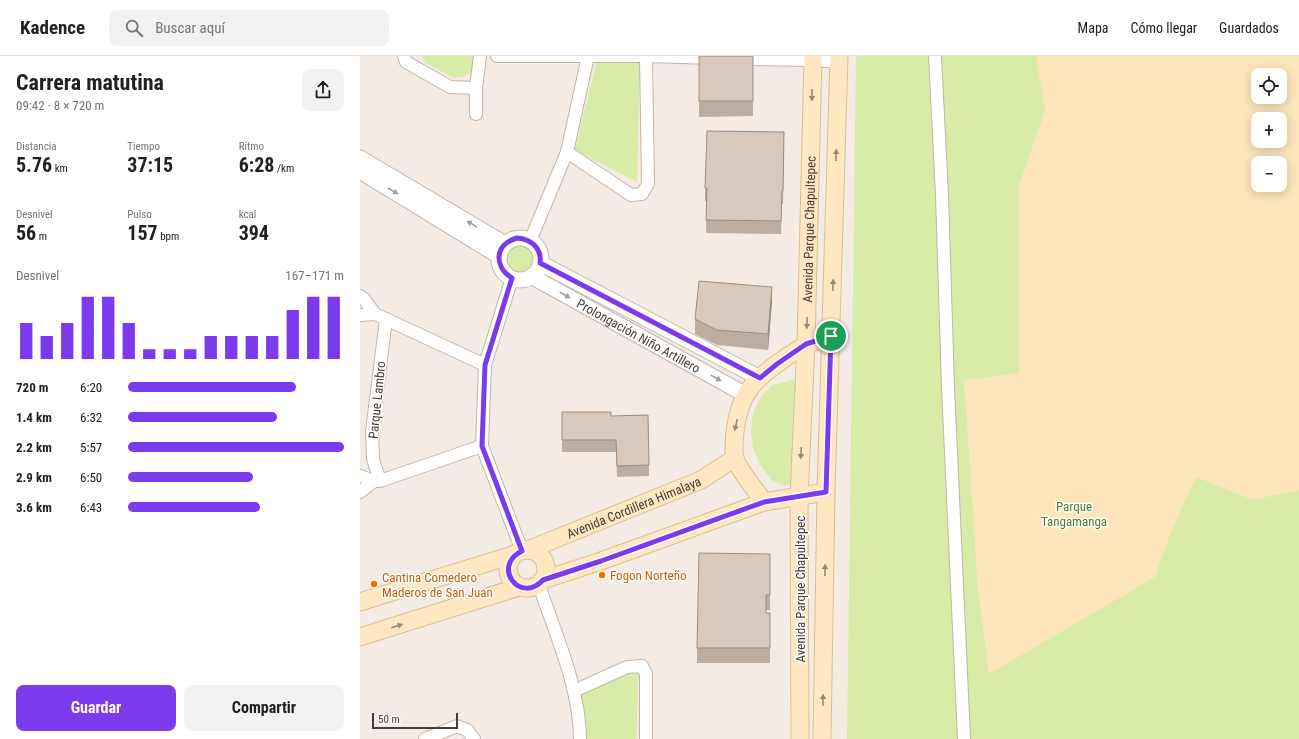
<!DOCTYPE html>
<html lang="es">
<meta charset="utf-8">
<style>
body{margin:0;font-family:"Roboto Condensed",sans-serif;background:#f2f2f2;color:#202124;height:100vh;display:flex;flex-direction:column;font-size:15px;white-space:nowrap}
*{box-sizing:border-box;margin:0}
p{font-size:13px;color:#757577}
.icon{flex:none;width:22px;height:22px;fill:none;stroke:currentColor;stroke-width:2;stroke-linecap:round;stroke-linejoin:round}
.map{position:relative;flex:1;overflow:hidden}
.drawer{display:flex;flex-direction:column;background:#fff;width:360px}
.drawer>*{flex:none}
.fabs{position:absolute;left:891px;top:12px;display:grid;gap:8px}
.fabs a{display:grid;place-items:center;width:36px;height:36px;border-radius:8px;background:#fff;box-shadow:0 2px 10px #0003;font-size:20px}
.scale{position:absolute;left:12px;bottom:10px;width:86px;box-sizing:border-box;padding-left:4px;border:2px solid #463c33;border-top:0;font-size:11px;line-height:14px;white-space:nowrap;color:#463c33;-webkit-text-stroke:3px #fff;paint-order:stroke}
.pin{position:absolute;display:grid;place-items:center;width:34px;height:34px;color:#fff;margin:-17px;border:2px solid #fff;border-radius:50%;box-shadow:0 1px 4px #0007}
.round{display:grid;place-items:center;flex:none;width:42px;height:42px;border-radius:8px;background:#f2f2f2}
.headline{display:flex;align-items:center;justify-content:space-between;height:68px;padding:0 16px}
h1{font-size:22px;font-weight:700;line-height:30px}
.figures{display:grid;grid-template-columns:repeat(3,1fr);gap:6px;height:68px;padding:4px 16px}
.figures div{display:grid;align-content:center}
.figures b{font-size:20px;font-weight:700}
.figures small{font-size:11px;font-weight:400}
.figures p{font-size:11px}
.chart{height:112px;padding:8px 16px}
.chart p{display:flex;justify-content:space-between}
.chart svg{width:100%;height:72px;margin-top:4px;stroke:#7c3aed;stroke-width:6}
.cta{display:flex;gap:8px;margin-top:auto;padding:8px 16px}
.cta a{flex:1;height:46px;border-radius:8px;background:#7c3aed;color:#fff;font-size:16px;font-weight:700;line-height:46px;text-align:center}
.cta a+a{background:#f2f2f2;color:#202124}
ul{padding:0 16px;list-style:none;font-size:13px}
li{display:grid;grid-template-columns:64px 48px 1fr;align-items:center;height:30px}
li i{height:10px;border-radius:5px;background:#7c3aed}
header{display:flex;align-items:center;gap:24px;box-sizing:border-box;height:56px;padding:0 20px;background:#fff;border-bottom:1px solid #e0e0e0}
header strong{font-size:19px}
nav{display:flex;gap:22px;margin-inline-start:auto;font-size:14px}
.search{width:280px;height:36px;background:#f2f2f2;display:flex;align-items:center;gap:10px;box-sizing:border-box;padding:0 14px;border-radius:8px;color:#757577;font-size:15px}
main{display:flex;flex:1;min-height:0}
.map>svg:first-child{display:block}
</style>
<header>
<strong>Kadence</strong>
<div class="search"><svg class="icon" aria-label="search" viewBox="0 0 24 24"><circle cx="10" cy="10" r="6"/><path d="M15 15l6 6"/></svg>Buscar aquí</div>
<nav><a>Mapa</a><a>Cómo llegar</a><a>Guardados</a></nav>
</header>
<main>
<section class="drawer">
<div class="headline"><div><h1>Carrera matutina</h1><p>09:42 · 8 × 720 m</p></div><a class="round"><svg class="icon" aria-label="share" viewBox="0 0 24 24"><path d="M12 15V3M7 8l5-5 5 5M5 13v7h14v-7"/></svg></a></div>
<div class="figures">
<div><p>Distancia</p><b>5.76<small> km</small></b></div>
<div><p>Tiempo</p><b>37:15</b></div>
<div><p>Ritmo</p><b>6:28<small> /km</small></b></div>
</div>
<div class="figures">
<div><p>Desnivel</p><b>56<small> m</small></b></div>
<div><p>Pulso</p><b>157<small> bpm</small></b></div>
<div><p>kcal</p><b>394</b></div>
</div>
<div class="chart"><p><span>Desnivel</span>167–171 m</p>
<svg viewBox="0 0 160 44" preserveAspectRatio="none"><path d="M5 44V22M15 44V30M25 44V22M35 44V6M45 44V6M55 44V22M65 44V38M75 44V38M85 44V38M95 44V30M105 44V30M115 44V30M125 44V30M135 44V14M145 44V6M155 44V6"/></svg>
</div>
<ul>
<li><b>720 m</b>6:20<i style="width:78%"></i></li>
<li><b>1.4 km</b>6:32<i style="width:69%"></i></li>
<li><b>2.2 km</b>5:57<i style="width:100%"></i></li>
<li><b>2.9 km</b>6:50<i style="width:58%"></i></li>
<li><b>3.6 km</b>6:43<i style="width:61%"></i></li>
</ul>
<div class="cta"><a>Guardar</a><a>Compartir</a></div>
</section>
<div class="map">
<svg width="939" height="683" viewBox="0 0 939 683">
<rect width="100%" height="100%" fill="#f4ece4"/>
<g fill="#d8eca8" fill-rule="evenodd">
<polygon points="62,0 116,0 116,9 111,16 103,21 94,22 65,7"/>
<polygon points="238,0 280,0 277,126 215,94"/>
<path d="M 496,0 L 939,0 L 939,683 L 487,683 ZM 898,19 L 920,19 L 920,41 L 898,41 ZM 898,63 L 920,63 L 920,85 L 898,85 ZM 898,107 L 920,107 L 920,129 L 898,129 Z"/>
<circle cx="160" cy="203" r="20"/>
<polygon points="432,324 437,328 434,427 425,430 412,424 400,409 393,392 391,375 393,357 402,339 412,329"/>
<polygon points="279,612 276,683 224,683 218,637"/>
</g>
<path fill="#fce5bb" fill-rule="evenodd" d="M 676,0 L 939,0 L 939,434 L 893,444 L 836,421 L 809,481 L 795,521 L 629,618 L 618,535 L 606,352 L 603,324 L 659,317 L 659,129 L 685,55 ZM 898,19 L 920,19 L 920,41 L 898,41 ZM 898,63 L 920,63 L 920,85 L 898,85 ZM 898,107 L 920,107 L 920,129 L 898,129 Z"/>
<g fill="none" stroke-linecap="round" stroke-linejoin="round">
<g stroke="#c3b5a8" stroke-width="14">
<g id="minor">
<polyline points="44,0 46,6 90,31 116,32"/>
<polyline points="137,0 286,0 355,2"/>
<polyline points="575,0 582,139 588,331 604,683"/>
<polyline points="378,3 453,4 479,6"/>
<polyline points="116,58 116,32 120,0"/>
<polyline points="207,96 271,139 282,138 288,128 286,0"/>
<polyline points="170,185 207,96 228,0"/>
<polyline points="152,222 125,309 122,390 162,495"/>
<polyline points="0,240 4,243 15,258"/>
<polyline points="0,259 15,258 125,309"/>
<polyline points="0,420 14,425"/>
<polyline points="20,425 13,403 12,375 26,263"/>
<polyline points="0,436 14,425 20,425 122,390"/>
<path d="M 179,529 C 195,577 220,632 220,683"/>
<polyline points="214,635 267,611 282,610 286,618 286,683"/>
<polyline points="65,683 97,670 107,674 114,683"/>
</g>
</g>
<g stroke="#c3b5a8" stroke-width="17">
<g id="tertiary">
<polyline points="0,102 145,188"/>
<polyline points="0,115 139,200"/>
<circle cx="160" cy="203" r="21"/>
<polyline points="180,207 400,322"/>
<path id="s1" d="M 171,220 L 386,339"/>
</g>
</g>
<g stroke="#dbbd90" stroke-width="19">
<g id="secondary">
<path d="M 404,446 C 395,433 381,417 375,403 C 374,400 374,396 374,394 C 374,373 378,346 392,330 C 402,317 438,291 454,286"/>
<circle cx="167" cy="513" r="19"/>
<path id="s2" d="M 168,494 L 341,424 L 375,402"/>
<polyline points="183,524 241,505 404,446 466,436"/>
<polyline points="0,546 156,498"/>
<polyline points="0,581 159,531"/>
<path id="s3" d="M 440,683 L 439,441 L 446,288 L 453,0"/>
<polyline points="462,683 466,436 479,0"/>
</g>
</g>
<use href="#minor" stroke="#fff" stroke-width="12"/>
<use href="#tertiary" stroke="#fff" stroke-width="15"/>
<use href="#secondary" stroke="#ffe7c2" stroke-width="17"/>
</g>
<g fill="#bbada1">
<polygon points="339,0 393,0 393,60 339,61"/>
<polygon points="424,76 423,148 422,148 421,178 346,177 346,145 345,145 345,132"/>
<polygon points="412,246 408,294 357,289 335,278 335,263"/>
<polygon points="202,356 251,360 289,409 289,420 257,421 256,396 202,396"/>
<polygon points="410,498 410,554 406,554 406,557 410,557 410,607 337,607 337,592"/>
</g>
<polygon fill="#988d83" points="412,231 412,246 408,294 408,278"/>
<g fill="#d9c9bb" stroke="#988d83">
<rect x="339" y="0" width="54" height="45"/>
<polygon points="347,75 424,76 423,135 422,135 421,165 346,164 347,132 345,132"/>
<polygon points="339,225 412,231 408,278 357,274 335,263"/>
<polygon points="202,356 251,356 251,360 288,359 289,409 257,410 256,384 202,384"/>
<polygon points="339,497 410,498 410,539 406,539 406,557 410,557 410,592 337,592"/>
</g>
<defs><path id="oneway-solid" d="M-6-.8H1V-3.2L6.5 0L1 3.2V.8H-6Z"/></defs>
<g fill="#998973">
<use href="#oneway-solid" transform="translate(452 39) rotate(91)"/>
<use href="#oneway-solid" transform="translate(476 99) rotate(-88)"/>
<use href="#oneway-solid" transform="translate(473 229) rotate(-88)"/>
<use href="#oneway-solid" transform="translate(447 267) rotate(91)"/>
<use href="#oneway-solid" transform="translate(376 369) rotate(103)"/>
<use href="#oneway-solid" transform="translate(441 397) rotate(93)"/>
<use href="#oneway-solid" transform="translate(465 514) rotate(-89)"/>
<use href="#oneway-solid" transform="translate(37 570) rotate(-18)"/>
<use href="#oneway-solid" transform="translate(463 644) rotate(-89)"/>
</g>
<g fill="#a29e99">
<use href="#oneway-solid" transform="translate(33 135) rotate(31)"/>
<use href="#oneway-solid" transform="translate(112 168) rotate(-149)"/>
<use href="#oneway-solid" transform="translate(205 239) rotate(29)"/>
<use href="#oneway-solid" transform="translate(356 322) rotate(29)"/>
</g>
<g fill="none" stroke-linecap="round" stroke-linejoin="round">
<g stroke="#fff" stroke-width="8">
<path id="route" d="M 157,182 C 171,183 182,192 180,207 L 400,322 L 417,308 L 446,288 L 471,280 L 466,436 L 404,446 L 241,505 L 183,524 C 160,549 131,510 162,495 L 122,390 L 125,309 L 152,222 C 133,210 135,188 157,182 Z"/>
</g>
<use href="#route" stroke="#7c3aed" stroke-width="5"/>
</g>
<g fill="#e8710a" stroke="#fff" stroke-width="1.5">
<circle cx="242" cy="519" r="4"/>
<circle cx="14" cy="528" r="4"/>
</g>
<g text-anchor="middle" dominant-baseline="central" stroke-width="3" stroke-linejoin="round" paint-order="stroke">
<g font-size="13" fill="#463c33" stroke="#fff">
<text stroke="none"><textPath href="#s3" startOffset="510">Avenida Parque Chapultepec</textPath></text>
<text stroke="none"><textPath href="#s1" startOffset="123">Prolongación Niño Artillero</textPath></text>
<text transform="translate(17 344) rotate(-84)">Parque Lambro</text>
<text stroke="none"><textPath href="#s2" startOffset="114">Avenida Cordillera Himalaya</textPath></text>
<text transform="translate(440 533) rotate(-90)">Avenida Parque Chapultepec</text>
</g>
<g font-size="13" fill="#527d21" stroke="#fff">
<text x="714" y="450">Parque<tspan x="714" dy="15">Tangamanga</tspan></text>
</g>
<g font-size="13" fill="#c56008" stroke="#fff" text-anchor="start">
<text x="250" y="519">Fogon Norteño</text>
<text x="22" y="521">Cantina Comedero<tspan x="22" dy="15">Maderos de San Juan</tspan></text>
</g>
</g>
</svg>
<div class="fabs">
<a><svg class="icon" aria-label="locate" viewBox="0 0 24 24"><circle cx="12" cy="12" r="6"/><path d="M12 2v4M12 18v4M2 12h4M18 12h4"/></svg></a>
<a>+</a>
<a>−</a>
</div>
<div class="scale">50 m</div>
<div class="pin" style="left:471px;top:280px;background:#1e9e55"><svg class="icon" aria-label="arrive" viewBox="0 0 24 24"><path d="M6 21V4h12l-3 4 3 4H6"/></svg></div>
</div>
</main>
